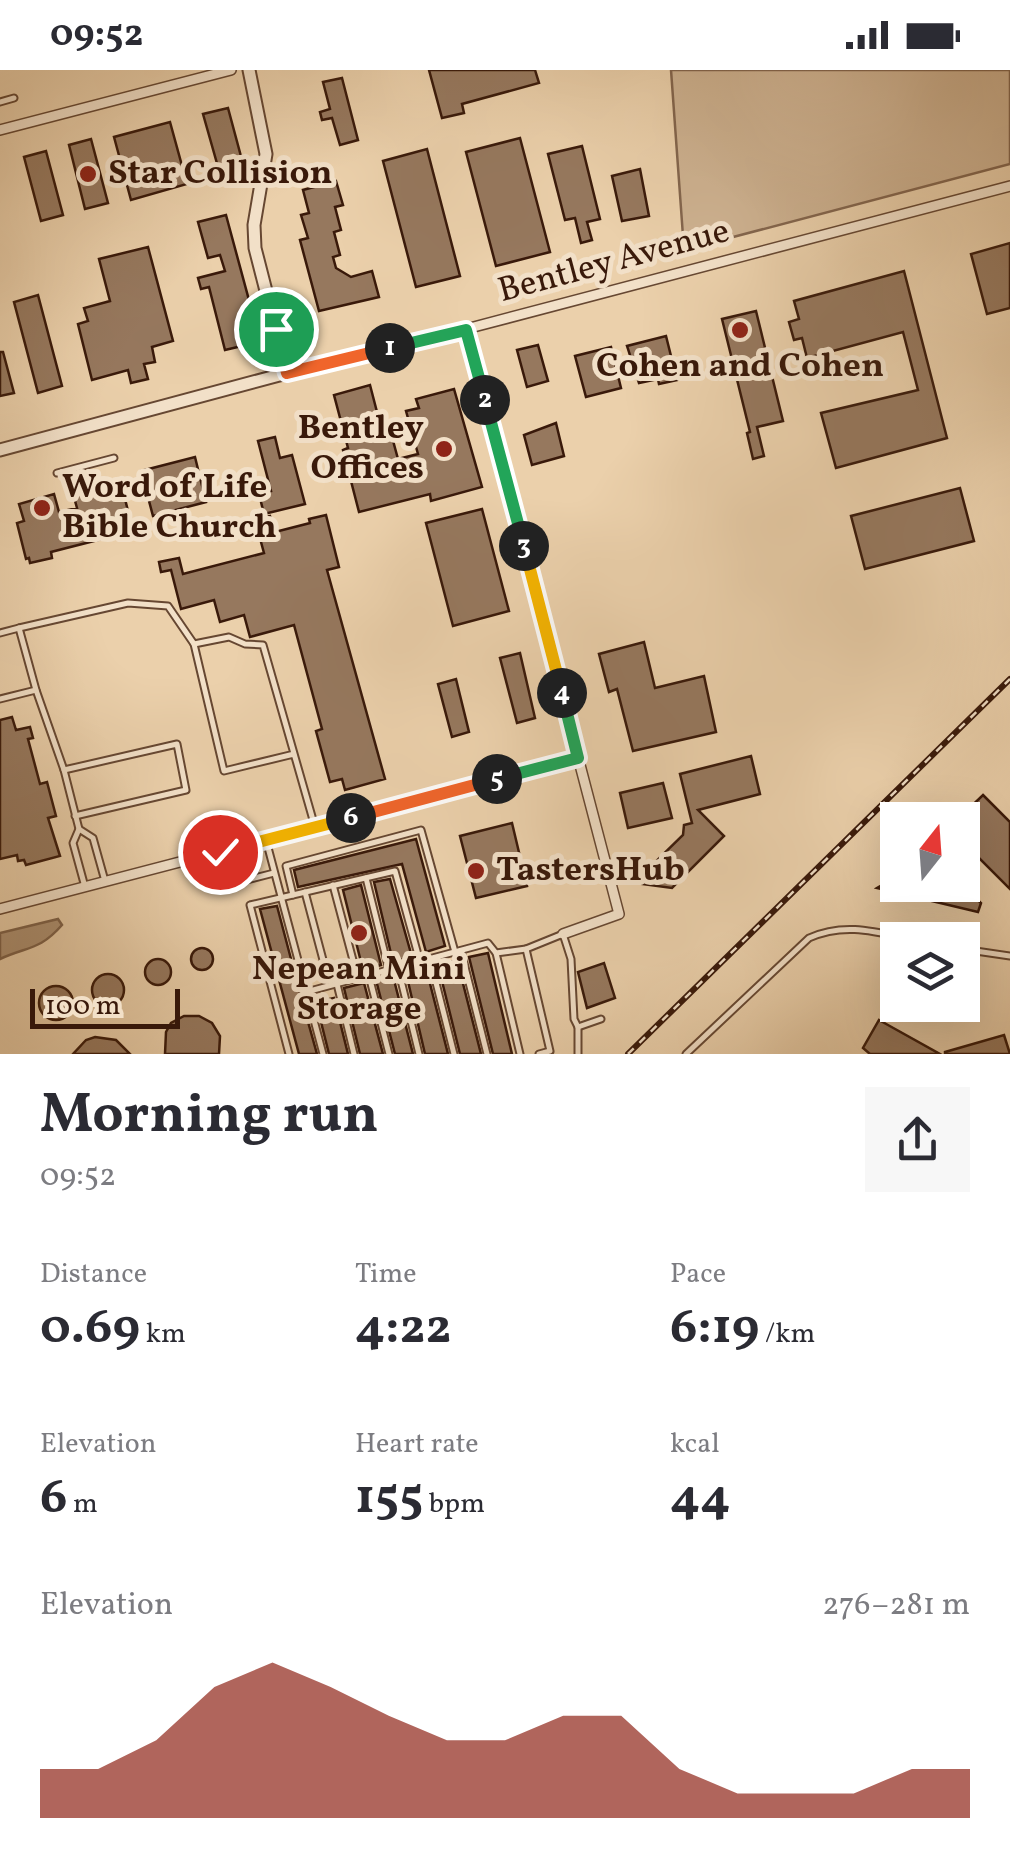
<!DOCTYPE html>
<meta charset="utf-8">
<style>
body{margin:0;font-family:Vollkorn,serif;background:#f7f7f7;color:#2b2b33;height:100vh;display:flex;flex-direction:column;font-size:38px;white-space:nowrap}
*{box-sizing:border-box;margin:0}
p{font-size:32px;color:#7c7c81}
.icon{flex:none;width:55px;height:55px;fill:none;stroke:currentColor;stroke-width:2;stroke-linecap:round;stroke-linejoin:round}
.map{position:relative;height:984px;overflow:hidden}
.sheet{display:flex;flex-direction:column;background:#fff;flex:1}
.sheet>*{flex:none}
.needle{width:65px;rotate:17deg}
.fabs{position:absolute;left:880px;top:732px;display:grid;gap:20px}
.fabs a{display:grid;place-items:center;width:100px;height:100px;border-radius:0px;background:#fff;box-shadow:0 10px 40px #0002;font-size:50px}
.scale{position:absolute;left:30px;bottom:25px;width:150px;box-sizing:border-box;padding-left:10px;border:5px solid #39190a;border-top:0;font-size:28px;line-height:35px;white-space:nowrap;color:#39190a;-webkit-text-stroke:8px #f2e0c8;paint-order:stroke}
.pin{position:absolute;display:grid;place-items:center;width:85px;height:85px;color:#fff;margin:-42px;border:5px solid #fff;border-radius:50%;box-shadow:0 2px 10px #0007}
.km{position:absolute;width:50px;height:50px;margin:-25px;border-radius:50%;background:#222;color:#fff;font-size:28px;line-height:50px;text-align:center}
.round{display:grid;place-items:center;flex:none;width:105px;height:105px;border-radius:0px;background:#f7f7f7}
.head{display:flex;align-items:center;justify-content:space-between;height:170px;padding:0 40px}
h1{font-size:55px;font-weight:700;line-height:75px}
.metrics{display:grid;grid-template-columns:repeat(3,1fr);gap:15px;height:170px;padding:10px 40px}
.metrics div{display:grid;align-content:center}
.metrics b{font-size:50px;font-weight:700}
.metrics small{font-size:28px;font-weight:400}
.metrics p{font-size:28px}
.chart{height:280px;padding:20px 40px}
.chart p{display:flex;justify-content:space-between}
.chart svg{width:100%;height:180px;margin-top:10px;fill:#8f2418;opacity:.7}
.status{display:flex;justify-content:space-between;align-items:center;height:70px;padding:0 50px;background:#fff;direction:ltr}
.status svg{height:28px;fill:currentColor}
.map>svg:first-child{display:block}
</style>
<div class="status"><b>09:52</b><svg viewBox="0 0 49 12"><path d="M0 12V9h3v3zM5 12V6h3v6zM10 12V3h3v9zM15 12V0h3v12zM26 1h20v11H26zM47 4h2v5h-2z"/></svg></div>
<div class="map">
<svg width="1010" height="984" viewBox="0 0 1010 984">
<rect width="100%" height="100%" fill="#ebd0ab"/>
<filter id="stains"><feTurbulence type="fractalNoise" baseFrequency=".002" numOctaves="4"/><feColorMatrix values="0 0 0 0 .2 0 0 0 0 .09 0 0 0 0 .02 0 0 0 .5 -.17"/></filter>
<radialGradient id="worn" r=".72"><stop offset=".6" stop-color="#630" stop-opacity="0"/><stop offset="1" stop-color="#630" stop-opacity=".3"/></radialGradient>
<polygon fill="#cdb190" stroke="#83654d" stroke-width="2.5" points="671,0 1010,0 1010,94 684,180"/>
<path fill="#ae9274" stroke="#7f624a" stroke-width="2.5" d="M 58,849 L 62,855 C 39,881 28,876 0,889 L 0,863 Z"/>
<g fill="#96785e" stroke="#39190a" stroke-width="2.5">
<polygon points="429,0 535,0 539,13 462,34 464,43 442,48"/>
<polygon points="342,8 358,70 340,75 332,48 322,50 320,42 330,39 323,12"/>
<polygon points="228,38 246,105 222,111 203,44"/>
<polygon points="170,52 187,114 131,130 114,67"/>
<polygon points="520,68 550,182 496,196 466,82"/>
<polygon points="91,69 108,133 85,139 69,75"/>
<polygon points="582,76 600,149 587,152 592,170 581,173 575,148 565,150 548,84"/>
<polygon points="427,79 460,206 416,217 383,91"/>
<polygon points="46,81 63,145 41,151 24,87"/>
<polygon points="640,99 649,146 622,151 612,106"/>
<polygon points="336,111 343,135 335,137 341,160 334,162 340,185 333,187 336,198 351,207 372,201 379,227 319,241 300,170 308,168 301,145 309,143 303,120"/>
<polygon points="226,145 253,245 239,249 246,275 225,280 209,217 201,219 198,208 225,201 220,185 208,188 198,152"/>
<polygon points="1010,173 1010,238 987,244 971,184"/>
<polygon points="148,177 173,271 152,277 155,292 144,294 148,309 131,313 128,300 92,310 78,254 88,251 84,238 110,231 99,189"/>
<polygon points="904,201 947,368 836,398 821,343 918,320 903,262 807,288 802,268 794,270 789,252 799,249 794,231"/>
<polygon points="38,225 62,316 38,323 14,232"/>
<polygon points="756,241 783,351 757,357 764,386 753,389 747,363 750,362 722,249"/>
<polygon points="666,266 677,310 659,314 658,309 639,313 627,276"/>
<polygon points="538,275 548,311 527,317 517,280"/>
<polygon points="611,277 621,318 586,327 575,286"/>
<polygon points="0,282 3,282 14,323 0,326"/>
<polygon points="370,315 384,369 392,367 398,389 418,384 406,341 419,338 416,329 454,319 482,417 431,431 430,424 359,442 343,380 348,378 334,325"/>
<polygon points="556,353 564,386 532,395 524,365"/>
<polygon points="275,367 280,388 292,385 305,434 264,444 259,424 271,421 258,371"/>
<polygon points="195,387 206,432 153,446 141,401"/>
<polygon points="108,410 112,428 124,425 133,461 51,482 52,488 30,493 29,488 26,489 17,453 24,451 19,434 54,424 59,442 77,438 72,420"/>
<polygon points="960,418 974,471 865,499 851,446"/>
<polygon points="482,439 509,541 453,556 426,453"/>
<polygon points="326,445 339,497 327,500 385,709 345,720 342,709 330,712 316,661 322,659 294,555 250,567 244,545 220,552 214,530 181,539 171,500 161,502 159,492 179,488 183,504 264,483 255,450 270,446 275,462 310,453 309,449"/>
<polygon points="644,572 655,618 704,606 716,662 633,681 617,619 609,622 599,584"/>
<polygon points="520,583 535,648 517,653 500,588"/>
<polygon points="456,609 469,662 452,667 438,614"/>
<polygon points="12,647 16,660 30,657 33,668 28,669 40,714 47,712 56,746 48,748 60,786 26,795 24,790 18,791 17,785 0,789 0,650"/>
<polygon points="751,686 760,724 698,740 724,766 672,818 642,814 644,803 683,765 684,755 692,753 680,704"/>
<polygon points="663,713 672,748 628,758 620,723"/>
<polygon points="983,725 1010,752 1010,819 962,771 962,750 957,750"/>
<polygon points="512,753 527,816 476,828 460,766"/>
<polygon points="416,769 445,876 426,882 402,794 298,817 294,800"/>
<polygon points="895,786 898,786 898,815 962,815 981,833 978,842 877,818 882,815 884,808 889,809"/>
<polygon points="390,809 412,887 393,892 374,812"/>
<polygon points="361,815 381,895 363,900 343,820"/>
<polygon points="277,836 300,923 317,984 299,984 260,839"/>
<circle cx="202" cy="889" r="11"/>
<polygon points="488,883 512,984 493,984 469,887"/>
<circle cx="158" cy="902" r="13"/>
<polygon points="457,890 481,984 460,984 438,895"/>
<polygon points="604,893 615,928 587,938 578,902"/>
<polygon points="426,898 448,984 425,984 406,903"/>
<circle cx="108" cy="920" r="16"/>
<polygon points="393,906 413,984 395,984 376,910"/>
<polygon points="364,913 383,984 360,984 344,918"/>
<circle cx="56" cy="933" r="17"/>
<polygon points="334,928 348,984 329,984 316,932"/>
<polygon points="184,946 199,946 212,953 220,966 219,984 165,984 166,962 171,953"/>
<polygon points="879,950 940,984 870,984 863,978"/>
<polygon points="1004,965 1010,984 945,984 945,982"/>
<polygon points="95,967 116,970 130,984 73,984 86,970"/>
</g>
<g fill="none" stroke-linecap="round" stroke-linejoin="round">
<g stroke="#664732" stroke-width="9">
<g id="service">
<polyline points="0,32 14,28"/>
<polyline points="57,403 114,388"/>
<polyline points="0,563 19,558"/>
<polyline points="0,629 36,620"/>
<polyline points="294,684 224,701 194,574 229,567 245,574 263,575 315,757"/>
<polyline points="64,700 177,674 186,720 75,746"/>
<polyline points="79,759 73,773 85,817"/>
<polyline points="266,770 323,984"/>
<polyline points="366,808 389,900"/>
<polyline points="105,811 93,768 79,759 64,700 36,620 19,558 128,533 168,536 194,574"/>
<polyline points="243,811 274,803"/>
<polyline points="333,815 358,909"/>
<polyline points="305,822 327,905"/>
<polyline points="293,825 286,796 421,760 455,882"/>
<polyline points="962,879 1010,886"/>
<polyline points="461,881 487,984"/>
<polyline points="496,883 520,984"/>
<polyline points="430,889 454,984"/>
<polyline points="398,898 419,984"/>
<polyline points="369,906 389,984"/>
<polyline points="337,914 354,984"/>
<polyline points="306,922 488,873 496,883 526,879"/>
<polyline points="578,957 578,984"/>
<polyline points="289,984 250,835 395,801 420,892"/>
<polyline points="539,984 550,981 526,879 563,864 571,889 574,949 578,957 601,949"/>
<path d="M 686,984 L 809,868 C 845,852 876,862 914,870"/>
</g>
</g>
<g stroke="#664732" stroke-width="12">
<g id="minor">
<polyline points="0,60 231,0"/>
<polyline points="466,259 619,844 563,864"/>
<polyline points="287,303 466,259 1010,116"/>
<polyline points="0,839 578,688"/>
</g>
</g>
<g stroke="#664732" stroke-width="15">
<polyline id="tertiary" points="0,380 287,303 255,178 254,155 266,84 249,0"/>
</g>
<use href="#service" stroke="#f2e0c8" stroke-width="5"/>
<use href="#minor" stroke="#f2e0c8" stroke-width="9"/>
<use href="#tertiary" stroke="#f2e0c8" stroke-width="11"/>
<g stroke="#39190a" stroke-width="6">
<polyline id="rail" points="628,984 1010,609"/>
</g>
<use href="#rail" stroke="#f2e0c8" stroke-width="2.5" stroke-dasharray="8" stroke-linecap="butt"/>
</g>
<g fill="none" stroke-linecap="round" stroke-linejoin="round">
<g stroke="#fff" stroke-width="20">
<polyline id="split-1" points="276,259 287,303 390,278"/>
</g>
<g stroke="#fff" stroke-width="20">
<polyline id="split-2" points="390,278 466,260 485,330"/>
</g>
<g stroke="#fff" stroke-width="20">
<polyline id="split-3" points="485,330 524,476"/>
</g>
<g stroke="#fff" stroke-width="20">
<polyline id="split-4" points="524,476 562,623"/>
</g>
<g stroke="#fff" stroke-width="20">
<polyline id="split-5" points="497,709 578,688 562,623"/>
</g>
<g stroke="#fff" stroke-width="20">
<polyline id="split-6" points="351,748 497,709"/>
</g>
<g stroke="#fff" stroke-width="20">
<polyline id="split-7" points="220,782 351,748"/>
</g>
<use href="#split-1" stroke="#f0652b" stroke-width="12"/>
<use href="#split-2" stroke="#22a559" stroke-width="12"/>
<use href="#split-3" stroke="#22a559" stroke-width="12"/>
<use href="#split-4" stroke="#f5b400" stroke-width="12"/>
<use href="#split-5" stroke="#22a559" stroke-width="12"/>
<use href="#split-6" stroke="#f0652b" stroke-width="12"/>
<use href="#split-7" stroke="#f5b400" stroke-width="12"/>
</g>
<g fill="#8f2418" stroke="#f2e0c8" stroke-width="4">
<circle cx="88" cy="104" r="10"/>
<circle cx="740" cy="260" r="10"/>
<circle cx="444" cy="379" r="10"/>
<circle cx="42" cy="438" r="10"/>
<circle cx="476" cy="801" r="10"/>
<circle cx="359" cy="863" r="10"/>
</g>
<g text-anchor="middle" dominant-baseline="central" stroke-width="10" stroke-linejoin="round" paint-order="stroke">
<g font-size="35" font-weight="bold" fill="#39190a" stroke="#f2e0c8" text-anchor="start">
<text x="108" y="104">Star Collision</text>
<text x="740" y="297" text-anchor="middle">Cohen and Cohen</text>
<text x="424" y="359" text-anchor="end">Bentley<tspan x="424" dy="40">Offices</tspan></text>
<text x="62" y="418">Word of Life<tspan x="62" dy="40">Bible Church</tspan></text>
<text x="496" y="801">TastersHub</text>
<text x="359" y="900" text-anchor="middle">Nepean Mini<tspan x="359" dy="40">Storage</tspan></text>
</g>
<g font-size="35" fill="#39190a" stroke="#f2e0c8">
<text transform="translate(614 192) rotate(-15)">Bentley Avenue</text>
</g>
</g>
<rect width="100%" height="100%" filter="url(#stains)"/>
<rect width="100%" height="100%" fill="url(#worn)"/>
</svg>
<div class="fabs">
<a><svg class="needle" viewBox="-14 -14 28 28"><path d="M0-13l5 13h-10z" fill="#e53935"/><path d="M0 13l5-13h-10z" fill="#7c7c81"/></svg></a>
<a><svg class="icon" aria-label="layers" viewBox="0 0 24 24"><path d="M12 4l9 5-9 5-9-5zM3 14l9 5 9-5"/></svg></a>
</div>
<div class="scale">100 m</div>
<div class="pin" style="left:276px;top:259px;background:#1e9e55"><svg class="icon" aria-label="arrive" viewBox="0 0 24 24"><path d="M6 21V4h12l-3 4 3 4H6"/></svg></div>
<div class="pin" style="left:220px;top:782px;background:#d93025"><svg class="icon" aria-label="check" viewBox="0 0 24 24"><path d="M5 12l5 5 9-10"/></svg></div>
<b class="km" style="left:390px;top:278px">1</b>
<b class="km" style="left:485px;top:330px">2</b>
<b class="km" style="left:524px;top:476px">3</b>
<b class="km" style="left:562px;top:623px">4</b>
<b class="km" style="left:497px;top:709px">5</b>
<b class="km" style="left:351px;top:748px">6</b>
</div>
<section class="sheet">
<div class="head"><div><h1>Morning run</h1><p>09:52</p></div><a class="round"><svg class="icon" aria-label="share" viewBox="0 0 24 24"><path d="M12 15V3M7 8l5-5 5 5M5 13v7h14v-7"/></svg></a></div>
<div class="metrics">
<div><p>Distance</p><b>0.69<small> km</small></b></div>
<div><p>Time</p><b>4:22</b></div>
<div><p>Pace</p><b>6:19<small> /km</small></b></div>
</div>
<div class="metrics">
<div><p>Elevation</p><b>6<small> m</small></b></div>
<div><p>Heart rate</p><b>155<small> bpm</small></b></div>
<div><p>kcal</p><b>44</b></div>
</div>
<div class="chart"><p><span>Elevation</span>276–281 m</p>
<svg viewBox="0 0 160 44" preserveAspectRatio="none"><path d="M0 44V32L10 32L20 25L30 12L40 6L50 12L60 19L70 25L80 25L90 19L100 19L110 32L120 38L130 38L140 38L150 32L160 32V44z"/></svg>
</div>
</section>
